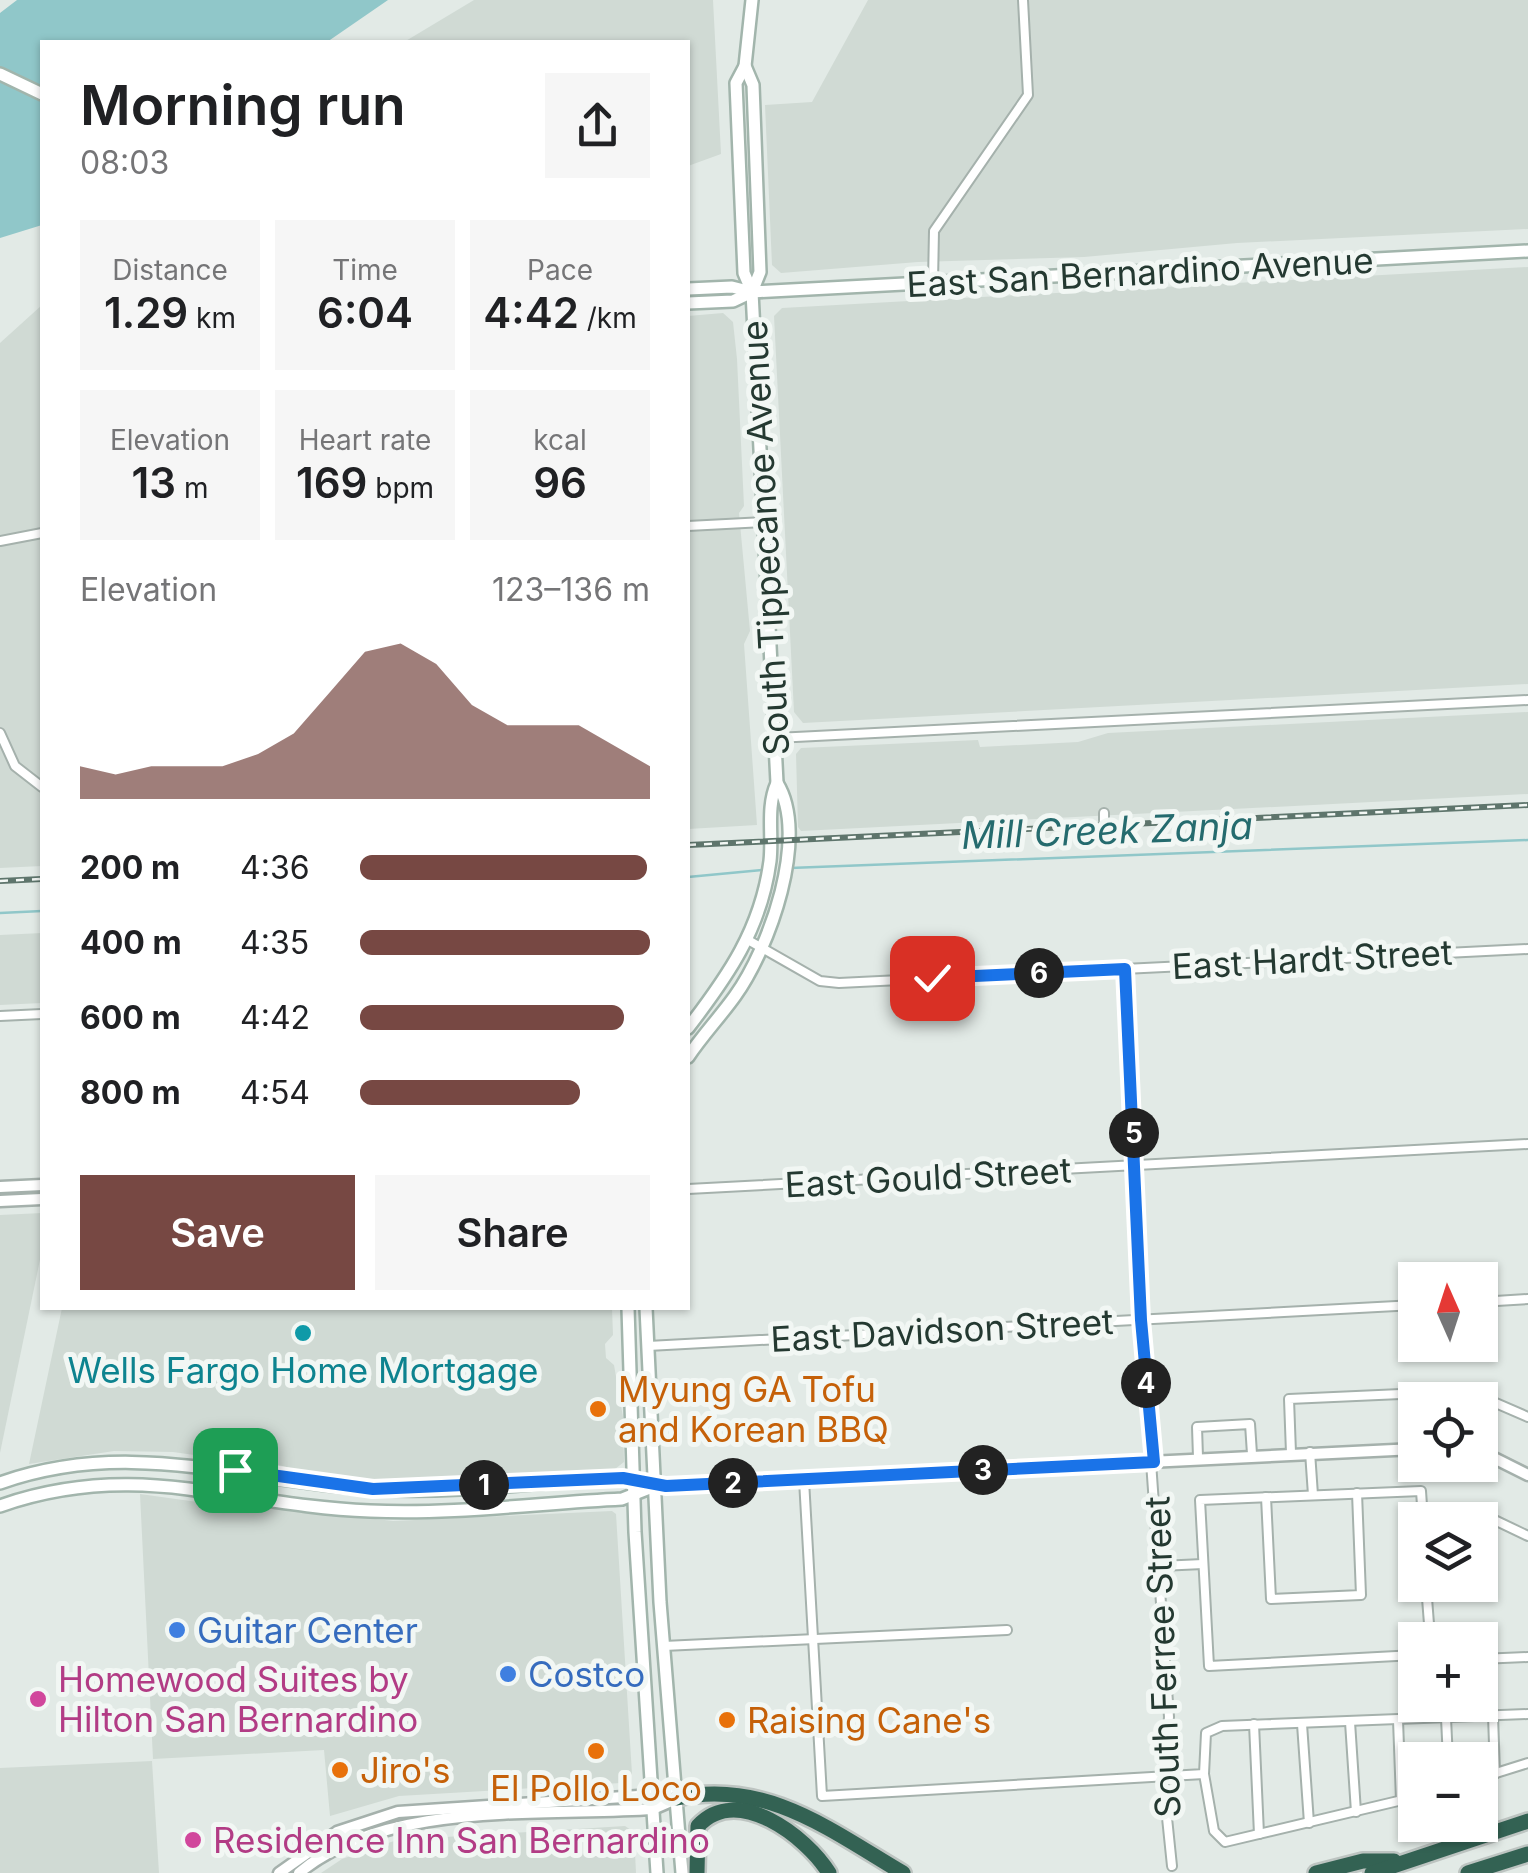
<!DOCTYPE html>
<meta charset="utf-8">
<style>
body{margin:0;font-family:Inter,sans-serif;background:#f6f6f6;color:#202124;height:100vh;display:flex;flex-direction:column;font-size:38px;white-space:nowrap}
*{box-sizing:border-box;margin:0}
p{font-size:32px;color:#757577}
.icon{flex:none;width:55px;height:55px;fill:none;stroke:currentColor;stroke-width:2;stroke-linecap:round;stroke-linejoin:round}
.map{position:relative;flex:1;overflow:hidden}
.panel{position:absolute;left:40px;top:40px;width:650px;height:1270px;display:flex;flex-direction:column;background:#fff;border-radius:0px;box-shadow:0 2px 8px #0004}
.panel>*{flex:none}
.needle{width:65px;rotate:357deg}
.fabs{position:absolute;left:1398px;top:1262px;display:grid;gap:20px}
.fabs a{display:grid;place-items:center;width:100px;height:100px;border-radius:0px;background:#fff;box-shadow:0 2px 8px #0004;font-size:50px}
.pin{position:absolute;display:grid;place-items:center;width:85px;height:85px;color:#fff;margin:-42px;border-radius:20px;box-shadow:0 5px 15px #0006}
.km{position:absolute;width:50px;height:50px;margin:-25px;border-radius:50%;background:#222;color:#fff;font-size:28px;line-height:50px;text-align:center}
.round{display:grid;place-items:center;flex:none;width:105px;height:105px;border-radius:0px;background:#f6f6f6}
.overview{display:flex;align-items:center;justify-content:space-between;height:170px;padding:0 40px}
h1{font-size:55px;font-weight:600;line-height:75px}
.figures{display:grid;grid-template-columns:repeat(3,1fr);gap:15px;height:170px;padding:10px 40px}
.figures div{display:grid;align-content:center;border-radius:0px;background:#f6f6f6;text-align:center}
.figures b{font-size:42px;font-weight:600}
.figures small{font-size:28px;font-weight:400}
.figures p{font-size:28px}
.chart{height:280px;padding:20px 40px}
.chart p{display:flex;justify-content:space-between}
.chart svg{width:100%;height:180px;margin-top:10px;fill:#774843;opacity:.7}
.cta{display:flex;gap:20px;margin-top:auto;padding:20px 40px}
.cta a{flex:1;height:115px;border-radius:0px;background:#774843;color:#fff;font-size:40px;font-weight:600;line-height:115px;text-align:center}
.cta a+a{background:#f6f6f6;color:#202124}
ul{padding:0 40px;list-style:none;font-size:32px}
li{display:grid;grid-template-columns:160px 120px 1fr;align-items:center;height:75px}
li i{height:25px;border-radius:12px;background:#774843}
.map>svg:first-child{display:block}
</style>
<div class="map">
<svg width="1528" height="1873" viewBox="0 0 1528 1873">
<rect width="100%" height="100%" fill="#e2eae6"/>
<g fill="#d0dad4">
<polygon points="474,0 713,0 721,154 688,166 688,42 404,42"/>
<polygon points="868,0 1528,0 1528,229 1237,243 1084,257 918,262 781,273 772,265 765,105 812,102"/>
<polygon points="1528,267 1528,684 803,723 794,712 774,316 782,308"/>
<polygon points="42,305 42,866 0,868 0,343"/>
<polygon points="723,313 733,322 737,359 744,506 739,513 750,631 744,644 757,825 688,829 688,316"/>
<polygon points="1528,712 1528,794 801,831 798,827 796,754 801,748 978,740 980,747 1078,742 1108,733"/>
<polygon points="42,933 42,1003 0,1005 0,935"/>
<polygon points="42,1213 42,1250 0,1453 0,1215"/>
<polygon points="62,1308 612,1308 613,1335 605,1344 606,1358 614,1365 623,1417 624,1462 615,1469 382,1482 305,1472 271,1463 265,1457 236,1456 230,1460 173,1452 114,1451 29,1464"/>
<polygon points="140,1494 219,1505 229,1512 257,1512 262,1506 393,1521 612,1511 616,1514 632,1774 621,1783 399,1796 330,1816 324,1750 153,1759"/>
<polygon points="152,1761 159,1873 0,1873 0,1768"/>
<polygon points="625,1826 634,1832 636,1873 321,1873 342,1859 397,1840"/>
</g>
<polygon fill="#90c7c9" points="17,0 388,0 327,42 42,42 42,225 0,238 0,13"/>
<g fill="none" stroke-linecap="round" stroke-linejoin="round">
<g stroke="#90c7c9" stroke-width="2.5">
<polyline points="790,868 1528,840"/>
<polyline points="688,877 762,870"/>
<polyline points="0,913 42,911"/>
</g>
<g stroke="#a5b1ac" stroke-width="12">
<g id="minor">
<polyline points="933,282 934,231 1028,95 1023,0"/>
<polyline points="688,526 765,522"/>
<polyline points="0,541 42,533"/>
<polyline points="0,733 15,766 42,787"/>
<polyline points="776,738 1528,700"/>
<polyline points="1104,813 1104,821"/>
<polyline points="748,940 820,981 839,983 1528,949"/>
<polyline points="1125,969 1141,1320 1169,1717 1163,1779 1172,1866"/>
<polyline points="0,1016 42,1014"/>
<polyline points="688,1189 1528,1144"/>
<polyline points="1480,1302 1528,1299"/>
<polyline points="648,1346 1415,1305"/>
<polyline points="1480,1421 1487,1399"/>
<polyline points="1310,1452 1313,1495"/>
<polyline points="1291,1453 1289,1399 1468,1391 1528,1417"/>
<polyline points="1198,1457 1197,1427 1250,1424 1252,1454"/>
<polyline points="804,1480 822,1796 1204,1774 1206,1733 1222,1726 1528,1714"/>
<polyline points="1266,1497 1271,1599 1361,1595 1357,1493"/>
<polyline points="1479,1520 1482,1514 1528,1536"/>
<polyline points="1160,1566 1203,1564"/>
<polyline points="1426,1585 1429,1624 1442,1640"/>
<polyline points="664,1646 1007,1630"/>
<polyline points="1415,1655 1209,1666 1200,1500 1421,1491 1423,1520"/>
<polyline points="1480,1659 1528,1657"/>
<polyline points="1493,1715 1495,1774"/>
<polyline points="1446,1718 1448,1760"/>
<polyline points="1398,1720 1401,1800"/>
<polyline points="1350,1722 1356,1812"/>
<polyline points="1254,1724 1259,1834"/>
<polyline points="1302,1724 1309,1823"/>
<polyline points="1204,1774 1214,1831 1225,1842 1415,1797"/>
<polyline points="1480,1778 1528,1763"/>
</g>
</g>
<g stroke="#a5b1ac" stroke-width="15">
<g id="tertiary">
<polyline points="0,1187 42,1185"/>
<polyline points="0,1201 42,1199"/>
<polyline points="1480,1451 1528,1475"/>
<polyline points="655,1486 1415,1449"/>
<polyline points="279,1873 337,1832 398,1812 653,1795 677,1798"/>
<path d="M 299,1873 C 385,1800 544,1816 653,1809 L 676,1799"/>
</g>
</g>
<g stroke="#a2b5ac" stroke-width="16">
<g id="secondary">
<polyline points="745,66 753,85 760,272 752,292"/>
<polyline points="0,74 42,94"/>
<polyline points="688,289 732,287 752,292 1528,251"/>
<polyline points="688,303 733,301 752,292"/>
<path d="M 688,1028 C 728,976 761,929 770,861 C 773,835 766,807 777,783 L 752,292 L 744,273 L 736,83 L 745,66 L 752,0"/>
<path d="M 688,1057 C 702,1036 720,1017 735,996 C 769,949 810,836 777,783"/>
<polyline points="628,1308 635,1532 657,1873"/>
<polyline points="646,1308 660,1602 682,1873"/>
<path d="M 0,1483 C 131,1437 239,1481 371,1489 C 453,1494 540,1482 623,1477 L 655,1486"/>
<path d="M 0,1506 C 137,1458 235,1506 370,1511 C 453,1515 539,1503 622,1499 L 655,1486"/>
</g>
</g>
<g stroke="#bdc4c1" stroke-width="20">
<g id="motorway">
<path d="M 677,1798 C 766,1779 830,1830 903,1873"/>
<path d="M 697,1873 L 698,1826 C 737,1783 807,1837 829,1873"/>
<polyline points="1316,1873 1363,1861 1394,1861"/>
<polyline points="1372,1873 1528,1821"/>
<polyline points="1468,1873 1528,1854"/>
</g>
</g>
<use href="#minor" stroke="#fff" stroke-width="8"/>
<use href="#tertiary" stroke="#fff" stroke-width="10"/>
<use href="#secondary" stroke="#fff" stroke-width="11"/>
<use href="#motorway" stroke="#336253" stroke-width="15"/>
<g stroke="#5e756c" stroke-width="6">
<g id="rail">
<polyline points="688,845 1528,805"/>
<polyline points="0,881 42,879"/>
</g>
</g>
<use href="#rail" stroke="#f2f7f4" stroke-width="2.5" stroke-dasharray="8" stroke-linecap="butt"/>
</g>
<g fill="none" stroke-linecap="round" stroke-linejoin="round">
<g stroke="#fff" stroke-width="20">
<polyline id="route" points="235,1470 373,1489 623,1478 666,1486 1154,1462 1141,1320 1125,969 932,978"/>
</g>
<use href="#route" stroke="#1a73e8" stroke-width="12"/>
</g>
<circle fill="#0f9aa8" stroke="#f2f7f4" stroke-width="4" cx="303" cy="1333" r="10"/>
<g fill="#e8710a" stroke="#f2f7f4" stroke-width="4">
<circle cx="598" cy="1409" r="10"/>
<circle cx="727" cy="1720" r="10"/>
<circle cx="596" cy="1751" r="10"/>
<circle cx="340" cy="1770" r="10"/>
</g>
<g fill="#3f7fe0" stroke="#f2f7f4" stroke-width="4">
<circle cx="177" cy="1630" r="10"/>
<circle cx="508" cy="1674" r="10"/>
</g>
<g fill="#d1479c" stroke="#f2f7f4" stroke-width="4">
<circle cx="38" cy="1699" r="10"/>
<circle cx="193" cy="1840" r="10"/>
</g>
<g text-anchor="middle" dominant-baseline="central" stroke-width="10" stroke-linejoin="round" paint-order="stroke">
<g font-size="35" fill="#243931" stroke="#f2f7f4">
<text transform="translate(1140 272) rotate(-3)">East San Bernardino Avenue</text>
<text transform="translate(765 538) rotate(-93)">South Tippecanoe Avenue</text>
<text transform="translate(1312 959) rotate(-3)">East Hardt Street</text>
<text transform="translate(928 1177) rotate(-3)">East Gould Street</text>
<text transform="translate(942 1330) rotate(-3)">East Davidson Street</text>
<text transform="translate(1162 1657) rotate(-92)">South Ferree Street</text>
</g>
<g font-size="35" fill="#0d838f" stroke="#f2f7f4">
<text x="303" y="1370">Wells Fargo Home Mortgage</text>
</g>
<g font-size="35" fill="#c56008" stroke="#f2f7f4" text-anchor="start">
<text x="618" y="1389">Myung GA Tofu<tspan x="618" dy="40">and Korean BBQ</tspan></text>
<text x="747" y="1720">Raising Cane's</text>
<text x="360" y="1770">Jiro's</text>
<text x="596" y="1788" text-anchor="middle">El Pollo Loco</text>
</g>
<g font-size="35" fill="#366cbe" stroke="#f2f7f4" text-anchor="start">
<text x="197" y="1630">Guitar Center</text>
<text x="528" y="1674">Costco</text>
</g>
<g font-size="35" fill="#b23c85" stroke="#f2f7f4" text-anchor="start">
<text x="58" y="1679">Homewood Suites by<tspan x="58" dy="40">Hilton San Bernardino</tspan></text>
<text x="213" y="1840">Residence Inn San Bernardino</text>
</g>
<g font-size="38" font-style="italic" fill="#256b6e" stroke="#f2f7f4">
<text transform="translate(1107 830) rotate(-2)">Mill Creek Zanja</text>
</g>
</g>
</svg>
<div class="fabs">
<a><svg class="needle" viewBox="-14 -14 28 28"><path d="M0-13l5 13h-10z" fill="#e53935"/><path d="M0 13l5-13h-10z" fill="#757577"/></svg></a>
<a><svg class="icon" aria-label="locate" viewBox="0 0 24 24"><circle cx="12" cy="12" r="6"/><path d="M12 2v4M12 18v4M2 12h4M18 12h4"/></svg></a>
<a><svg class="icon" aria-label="layers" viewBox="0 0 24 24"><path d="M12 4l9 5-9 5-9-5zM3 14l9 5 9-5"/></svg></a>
<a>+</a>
<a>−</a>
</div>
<div class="pin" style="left:235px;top:1470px;background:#1e9e55"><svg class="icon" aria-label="arrive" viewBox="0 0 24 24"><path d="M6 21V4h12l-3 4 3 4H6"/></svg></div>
<div class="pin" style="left:932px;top:978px;background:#d93025"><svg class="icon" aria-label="check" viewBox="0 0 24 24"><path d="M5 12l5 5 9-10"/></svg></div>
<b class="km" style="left:484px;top:1485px">1</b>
<b class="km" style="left:733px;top:1483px">2</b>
<b class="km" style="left:983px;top:1470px">3</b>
<b class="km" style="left:1146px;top:1383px">4</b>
<b class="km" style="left:1134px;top:1133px">5</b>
<b class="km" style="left:1039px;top:973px">6</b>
<section class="panel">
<div class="overview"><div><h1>Morning run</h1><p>08:03</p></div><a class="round"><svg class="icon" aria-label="share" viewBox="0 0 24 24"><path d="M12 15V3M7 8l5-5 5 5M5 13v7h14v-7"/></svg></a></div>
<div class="figures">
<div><p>Distance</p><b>1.29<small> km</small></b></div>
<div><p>Time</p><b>6:04</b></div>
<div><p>Pace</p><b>4:42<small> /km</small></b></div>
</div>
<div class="figures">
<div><p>Elevation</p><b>13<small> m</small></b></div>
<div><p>Heart rate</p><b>169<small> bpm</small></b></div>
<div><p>kcal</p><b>96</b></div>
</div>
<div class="chart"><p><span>Elevation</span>123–136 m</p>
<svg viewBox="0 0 160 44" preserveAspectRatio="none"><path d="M0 44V36L10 38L20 36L30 36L40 36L50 33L60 28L70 18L80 8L90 6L100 11L110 21L120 26L130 26L140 26L150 31L160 36V44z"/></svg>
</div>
<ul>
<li><b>200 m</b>4:36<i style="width:99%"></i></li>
<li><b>400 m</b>4:35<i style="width:100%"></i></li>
<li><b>600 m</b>4:42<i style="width:91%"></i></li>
<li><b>800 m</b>4:54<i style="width:76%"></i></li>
</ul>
<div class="cta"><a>Save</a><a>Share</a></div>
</section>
</div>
